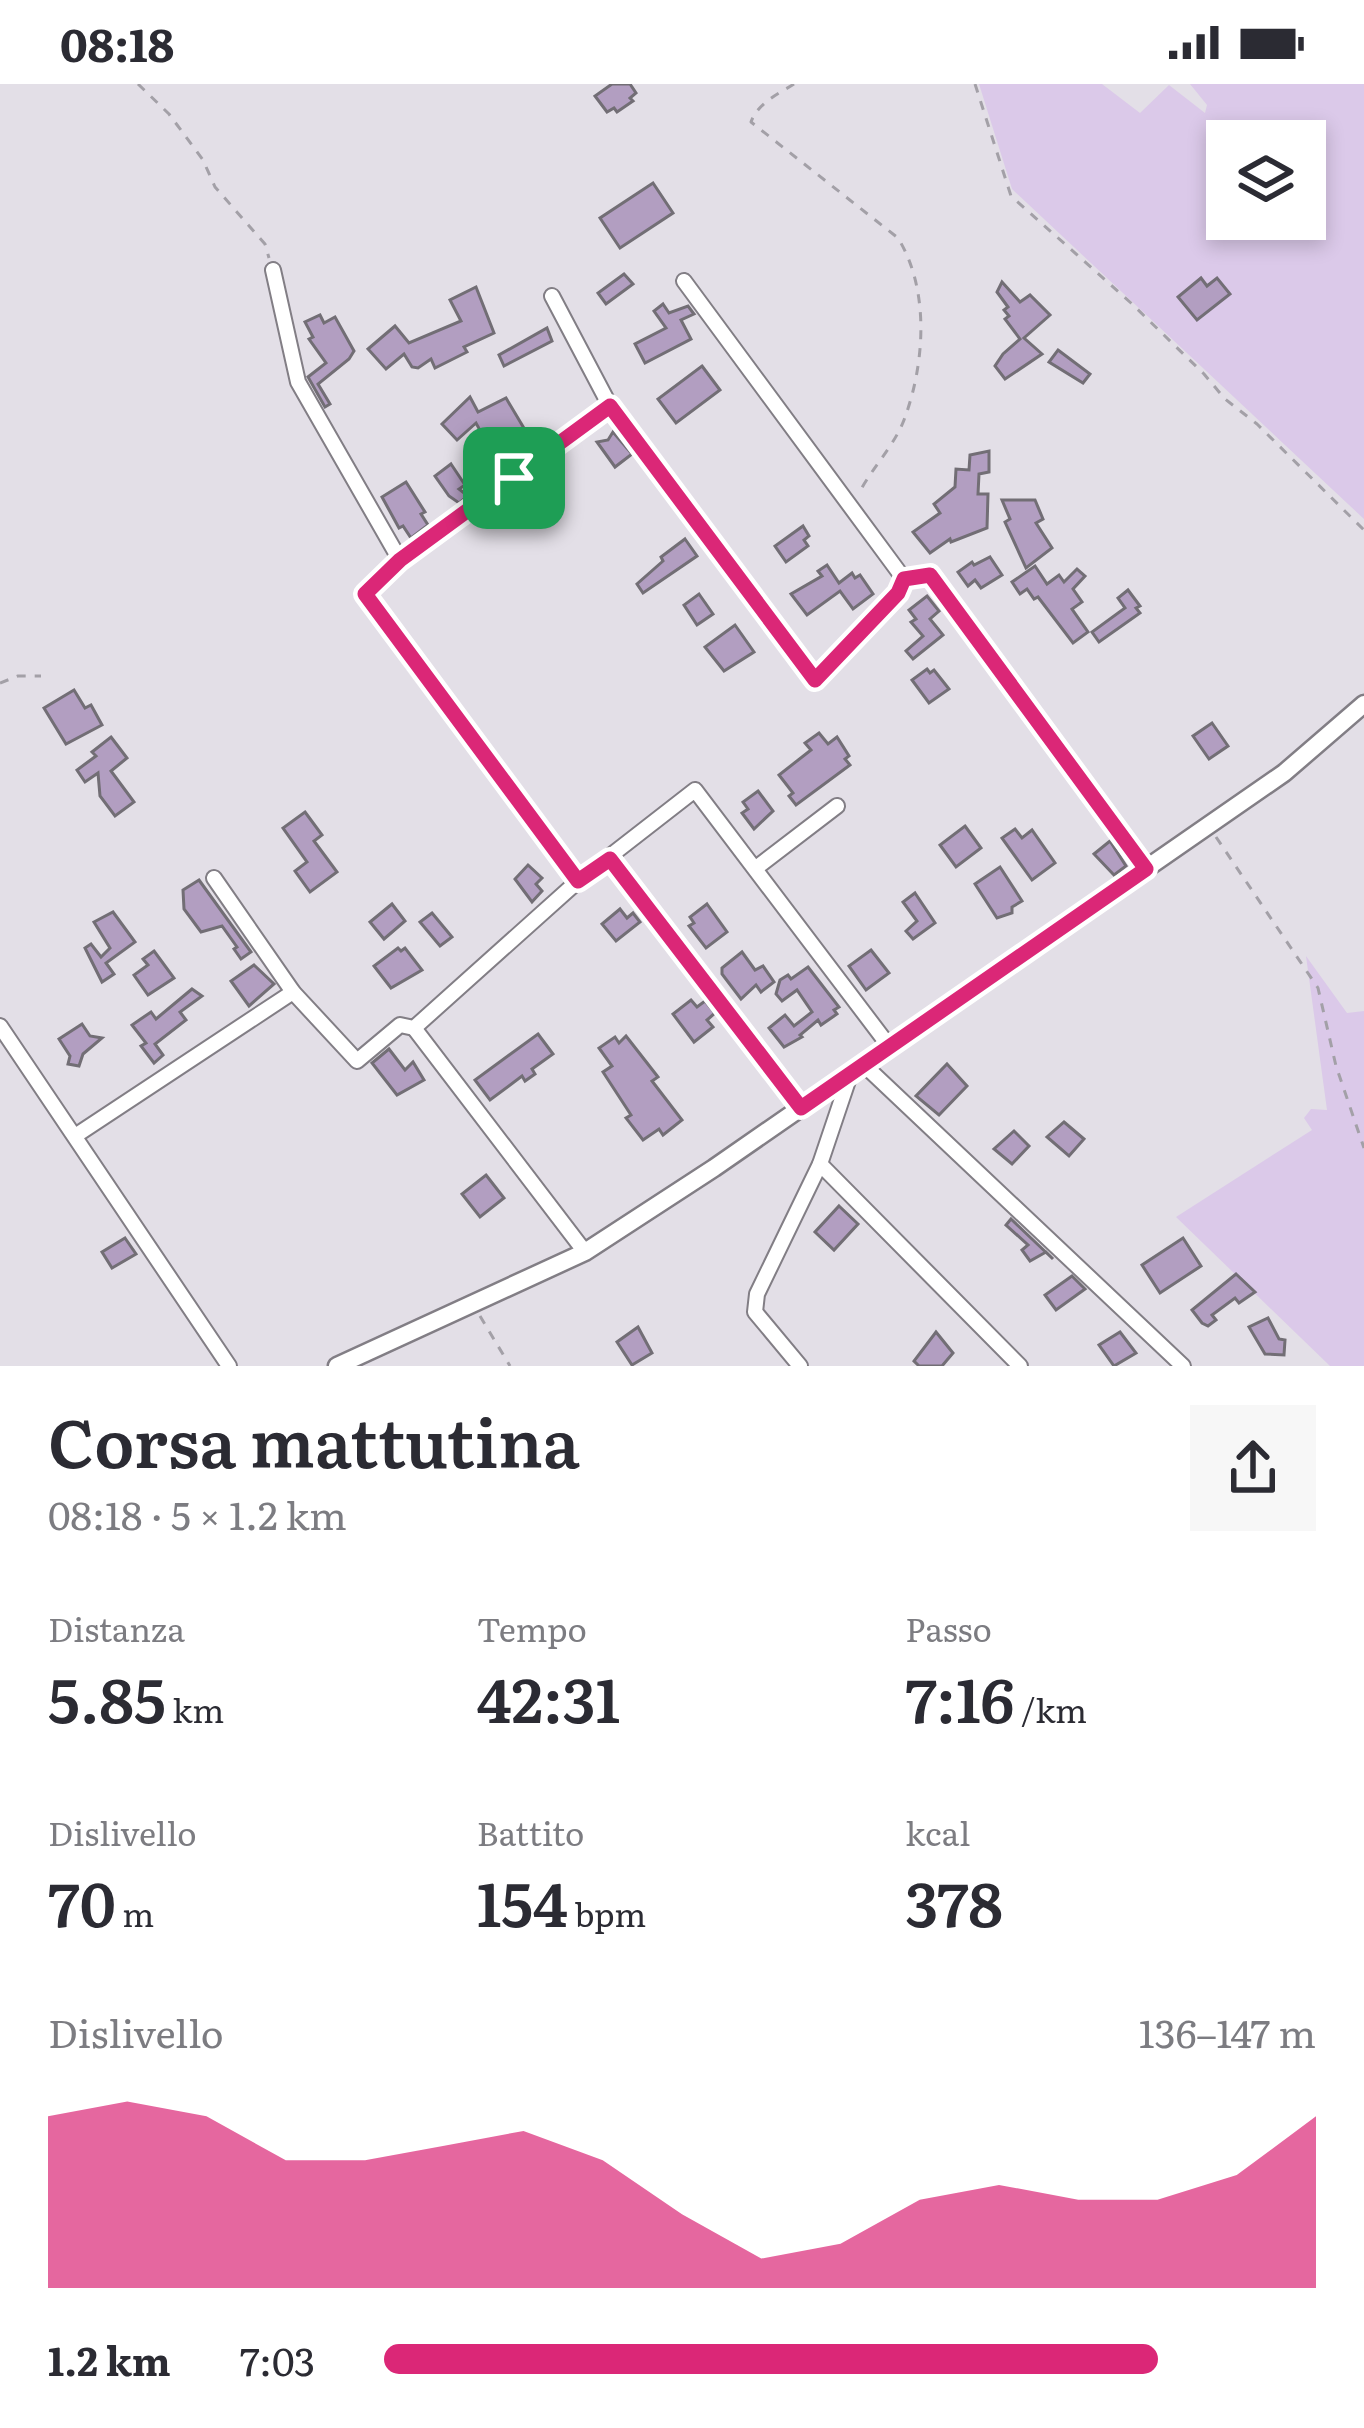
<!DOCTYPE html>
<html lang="it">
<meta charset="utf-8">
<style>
body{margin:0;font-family:Literata,serif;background:#f7f7f7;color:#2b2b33;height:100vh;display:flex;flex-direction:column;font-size:45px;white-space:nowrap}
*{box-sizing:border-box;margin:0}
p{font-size:39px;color:#7c7c81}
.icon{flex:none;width:66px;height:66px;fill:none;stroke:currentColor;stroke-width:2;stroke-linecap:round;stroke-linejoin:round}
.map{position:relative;height:1282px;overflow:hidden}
.drawer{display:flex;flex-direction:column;background:#fff;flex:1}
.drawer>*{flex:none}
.buttons{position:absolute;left:1206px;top:36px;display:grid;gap:24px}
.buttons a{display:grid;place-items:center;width:120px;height:120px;border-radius:0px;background:#fff;box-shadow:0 6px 18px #0003;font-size:60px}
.pin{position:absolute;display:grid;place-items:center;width:102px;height:102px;color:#fff;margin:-51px;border-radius:24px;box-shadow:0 6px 18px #0006}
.round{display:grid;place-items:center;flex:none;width:126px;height:126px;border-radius:0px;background:#f7f7f7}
.overview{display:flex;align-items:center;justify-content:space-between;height:204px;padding:0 48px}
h1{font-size:66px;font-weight:600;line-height:90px}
.metrics{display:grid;grid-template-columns:repeat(3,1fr);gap:18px;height:204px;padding:12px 48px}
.metrics div{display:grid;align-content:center}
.metrics b{font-size:60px;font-weight:600}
.metrics small{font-size:33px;font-weight:400}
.metrics p{font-size:33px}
.chart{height:336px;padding:24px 48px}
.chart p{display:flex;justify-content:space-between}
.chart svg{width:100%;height:216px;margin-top:12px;fill:#db2777;opacity:.7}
ul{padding:0 48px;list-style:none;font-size:39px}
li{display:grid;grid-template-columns:192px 144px 1fr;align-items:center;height:90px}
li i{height:30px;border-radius:15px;background:#db2777}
.status{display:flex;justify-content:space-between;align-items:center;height:84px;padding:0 60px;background:#fff;direction:ltr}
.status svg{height:33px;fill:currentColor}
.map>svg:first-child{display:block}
</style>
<div class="status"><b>08:18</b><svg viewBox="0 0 49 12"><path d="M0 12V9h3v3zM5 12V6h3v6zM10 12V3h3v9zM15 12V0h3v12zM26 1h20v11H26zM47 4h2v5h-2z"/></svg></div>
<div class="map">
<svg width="1364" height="1282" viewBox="0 0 1364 1282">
<rect width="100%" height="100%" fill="#e3dfe7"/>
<g fill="#dbc9e9" fill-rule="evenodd">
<path d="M 979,0 L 1102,0 L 1140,29 L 1169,1 L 1205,29 L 1207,21 L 1190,0 L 1364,0 L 1364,435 L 1012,105 ZM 1227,57 L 1305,57 L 1305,135 L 1227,135 Z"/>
<polygon points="1306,872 1347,929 1364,927 1364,1282 1330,1282 1176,1133 1312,1046 1304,1034 1311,1025 1327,1026"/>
</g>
<g fill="#b29ec1" stroke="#726e75" stroke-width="3">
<polygon points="612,0 630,0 636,9 630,14 633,17 617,28 614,24 607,28 595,12"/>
<polygon points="653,99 673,129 620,164 600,134"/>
<polygon points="624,190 633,200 606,220 598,209"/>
<polygon points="1201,194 1207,202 1217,194 1230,210 1197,236 1178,213"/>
<polygon points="1002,198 1020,218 1030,211 1050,231 1024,254 1042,270 1005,295 995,282 1003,270 1020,255 1005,235 1009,232 1004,226 1008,223 997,208"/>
<polygon points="476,203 494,249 464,263 467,268 435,284 431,275 418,284 412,283 404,270 386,285 368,265 395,242 409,259 461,237 450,216"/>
<polygon points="663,220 669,229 688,222 694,230 681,236 691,255 645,279 635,260 666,244 654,227"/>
<polygon points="320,231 324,239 335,233 354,267 349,275 318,300 330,320 325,323 308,293 326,279 309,255 313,253 305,238"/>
<polygon points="547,244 552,257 504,282 499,271"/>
<polygon points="1058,266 1090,290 1083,299 1049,278"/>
<polygon points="702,282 720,306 676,339 658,315"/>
<polygon points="470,313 478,328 506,314 528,351 511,360 513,369 496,375 476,339 457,356 442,340"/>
<polygon points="613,348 632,370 615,383 597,358 608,356"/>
<polygon points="989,367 989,388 979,390 978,410 988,410 987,444 951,458 950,455 930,469 913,448 940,429 934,420 955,403 956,385 969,386 970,371"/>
<polygon points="451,380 465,401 459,405 468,412 459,419 449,412 435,392"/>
<polygon points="406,398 425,428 421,430 428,441 411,454 403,442 399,444 382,413"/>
<polygon points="1002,416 1035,416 1043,435 1036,439 1052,464 1026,484 1005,438 1010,435"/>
<polygon points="803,442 809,452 804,456 808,462 786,478 775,462"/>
<polygon points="685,455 697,472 643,509 637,500 663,477 661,473"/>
<polygon points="990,473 1002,491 981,504 975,496 968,502 958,488 972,478 974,481"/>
<polygon points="827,481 839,499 852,489 855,494 860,491 873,510 853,525 840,507 807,531 791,510 822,492 818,487"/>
<polygon points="1035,482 1047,500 1059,491 1064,498 1077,485 1085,492 1073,505 1082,518 1072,525 1088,548 1073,559 1038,513 1034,515 1027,505 1020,510 1012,498"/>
<polygon points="1128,506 1140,522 1136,524 1140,529 1099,558 1092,548 1125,524 1118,514"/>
<polygon points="699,510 713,530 697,541 684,521"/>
<polygon points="927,512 939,527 930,535 943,551 913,575 906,567 923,552 911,538 916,535 909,526"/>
<polygon points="735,541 754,568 724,587 705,563"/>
<polygon points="927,585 930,589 934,586 949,605 929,619 912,596"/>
<polygon points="74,606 85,624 91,621 102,641 66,660 44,624"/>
<polygon points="1212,639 1228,662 1209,675 1193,652"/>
<polygon points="819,649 828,660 837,653 849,672 845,675 850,681 796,721 789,712 793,709 779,691 811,666 805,659"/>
<polygon points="111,653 127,674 111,687 134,718 115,732 100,712 98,689 85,698 77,686 96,672 92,668"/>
<polygon points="758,707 773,727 754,745 742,729 748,725 743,718"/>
<polygon points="305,728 322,751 314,757 337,788 310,808 295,787 307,778 283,744"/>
<polygon points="965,742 981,764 956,783 940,761"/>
<polygon points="1015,745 1022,754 1032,746 1055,779 1032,796 1002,754"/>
<polygon points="1110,757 1126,782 1114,791 1094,770"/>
<polygon points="528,781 542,794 536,800 542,807 532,818 515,795"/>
<polygon points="1000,783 1022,817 1012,823 1012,829 997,834 975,800"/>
<polygon points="199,796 251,868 241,875 234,865 237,863 222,842 201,848 184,825 183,806"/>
<polygon points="915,809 935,839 913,855 906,847 917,837 903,818"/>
<polygon points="392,820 405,837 384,855 370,838"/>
<polygon points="707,820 727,848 706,864 689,842 694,839 690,833"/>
<polygon points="620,825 627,834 633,829 640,838 616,857 602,840"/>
<polygon points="113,828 135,858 106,879 114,890 102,898 85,864 91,860 101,873 110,864 94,838"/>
<polygon points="432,829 452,853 440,862 420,838"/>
<polygon points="398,864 401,867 405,864 422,886 391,904 374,882"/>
<polygon points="871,866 889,889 866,906 849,882"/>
<polygon points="154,867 174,894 148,911 134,891 148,881 143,875"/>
<polygon points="742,868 755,886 763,882 774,898 761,908 756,901 741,915 722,890 722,884"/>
<polygon points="254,881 274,900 249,922 231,897"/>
<polygon points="808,883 839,923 834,926 837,930 821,941 818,936 800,951 802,953 784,963 769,944 785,931 794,942 812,928 797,906 782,917 776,910 780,896 788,891 791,895"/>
<polygon points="192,905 202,912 180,928 186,936 155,960 163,971 154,979 141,962 146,959 132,941 151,928 156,935"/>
<polygon points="691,916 697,923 705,917 715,929 707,936 713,943 694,958 673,930"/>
<polygon points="82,940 90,952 102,954 83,970 79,982 68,980 70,972 59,955"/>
<polygon points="538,950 553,970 532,985 535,990 525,997 522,992 490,1016 475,996"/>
<polygon points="626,952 658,993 652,997 682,1036 663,1051 659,1045 643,1056 626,1034 631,1031 603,988 612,982 599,964 615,953 619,959"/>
<polygon points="389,965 405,986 413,978 424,996 397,1011 372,979"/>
<polygon points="947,980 967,1002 939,1031 916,1012"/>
<polygon points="1064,1038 1084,1055 1069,1072 1047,1053"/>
<polygon points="1014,1047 1029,1062 1012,1080 994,1065"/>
<polygon points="486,1091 504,1114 480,1133 462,1110"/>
<polygon points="839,1122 858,1140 834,1166 815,1148"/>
<polygon points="1011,1135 1053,1175 1046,1168 1030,1177 1022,1166 1028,1161 1006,1141"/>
<polygon points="125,1154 136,1170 112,1184 102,1168"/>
<polygon points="1183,1154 1201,1182 1160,1209 1142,1181"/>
<polygon points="1236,1190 1255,1208 1239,1219 1235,1214 1212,1231 1216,1236 1208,1242 1202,1239 1192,1226"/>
<polygon points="1072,1192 1085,1205 1056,1226 1045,1211"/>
<polygon points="1268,1234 1279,1255 1285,1256 1284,1271 1265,1270 1249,1243"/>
<polygon points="638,1243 652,1269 632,1281 617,1258"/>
<polygon points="936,1248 953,1269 942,1282 919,1282 914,1277"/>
<polygon points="1120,1248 1136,1269 1114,1282 1099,1261"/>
</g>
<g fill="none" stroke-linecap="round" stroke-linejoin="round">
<g stroke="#827e85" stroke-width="18">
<g id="minor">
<polyline points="273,186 298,298 400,476"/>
<polyline points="684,197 904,495 930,492 1146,785"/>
<polyline points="552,212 610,322 815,596 898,509 904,495"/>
<polyline points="610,774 801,1024"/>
<polyline points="756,784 837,722"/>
<polyline points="214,794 293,908 357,977 400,941 414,944 578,797 695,706 889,962"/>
<polyline points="578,797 413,579 365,510 400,476 610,322"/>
<polyline points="0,942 229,1282"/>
<polyline points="414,944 585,1168"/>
<polyline points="862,979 1183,1282"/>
<polyline points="75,1052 293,908"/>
<polyline points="820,1080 1020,1282"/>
<polyline points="800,1282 755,1228 757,1210 820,1080 851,988"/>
</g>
</g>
<g stroke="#827e85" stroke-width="21">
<polyline id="tertiary" points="337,1282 585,1168 714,1084 1284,689 1364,620"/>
</g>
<g stroke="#a3a0a7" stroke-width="3" stroke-dasharray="9 9" stroke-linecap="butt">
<polyline points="138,0 169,30 203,76 215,103 265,160 269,174"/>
<path d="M 794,0 C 778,10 758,19 751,38 L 898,154 C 930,206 925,280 904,336 C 894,362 872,384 859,409"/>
<polyline points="975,0 1011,112 1131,219 1204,290 1225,315 1257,340 1364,446"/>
<polyline points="0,599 18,592 41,592"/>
<polyline points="1216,753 1318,904 1336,982 1364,1064"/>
<polyline points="480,1232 510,1282"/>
</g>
<use href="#minor" stroke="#fff" stroke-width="14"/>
<use href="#tertiary" stroke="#fff" stroke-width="16"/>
</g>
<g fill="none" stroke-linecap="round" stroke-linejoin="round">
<g stroke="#fff" stroke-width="24">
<polygon id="route" points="610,322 815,596 898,509 904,495 930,491 1146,785 801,1024 610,775 578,797 365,510 400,476"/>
</g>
<use href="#route" stroke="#db2777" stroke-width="15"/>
</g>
</svg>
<div class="buttons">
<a><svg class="icon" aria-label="layers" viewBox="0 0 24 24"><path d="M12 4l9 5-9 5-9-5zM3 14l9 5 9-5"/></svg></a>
</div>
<div class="pin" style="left:514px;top:394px;background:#1e9e55"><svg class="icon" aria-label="arrive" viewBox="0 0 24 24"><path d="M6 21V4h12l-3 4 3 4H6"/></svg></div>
</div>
<section class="drawer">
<div class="overview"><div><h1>Corsa mattutina</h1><p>08:18 · 5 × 1.2 km</p></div><a class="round"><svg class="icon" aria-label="share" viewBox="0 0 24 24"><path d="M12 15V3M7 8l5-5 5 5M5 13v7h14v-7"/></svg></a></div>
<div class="metrics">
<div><p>Distanza</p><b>5.85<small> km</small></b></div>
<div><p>Tempo</p><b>42:31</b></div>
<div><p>Passo</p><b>7:16<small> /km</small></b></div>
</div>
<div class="metrics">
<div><p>Dislivello</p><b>70<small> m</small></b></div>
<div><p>Battito</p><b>154<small> bpm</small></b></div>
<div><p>kcal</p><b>378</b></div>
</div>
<div class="chart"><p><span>Dislivello</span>136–147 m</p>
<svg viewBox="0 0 160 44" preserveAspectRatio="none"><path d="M0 44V9L10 6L20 9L30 18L40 18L50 15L60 12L70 18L80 29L90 38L100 35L110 26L120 23L130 26L140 26L150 21L160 9V44z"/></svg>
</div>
<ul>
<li><b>1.2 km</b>7:03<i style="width:83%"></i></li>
</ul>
</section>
